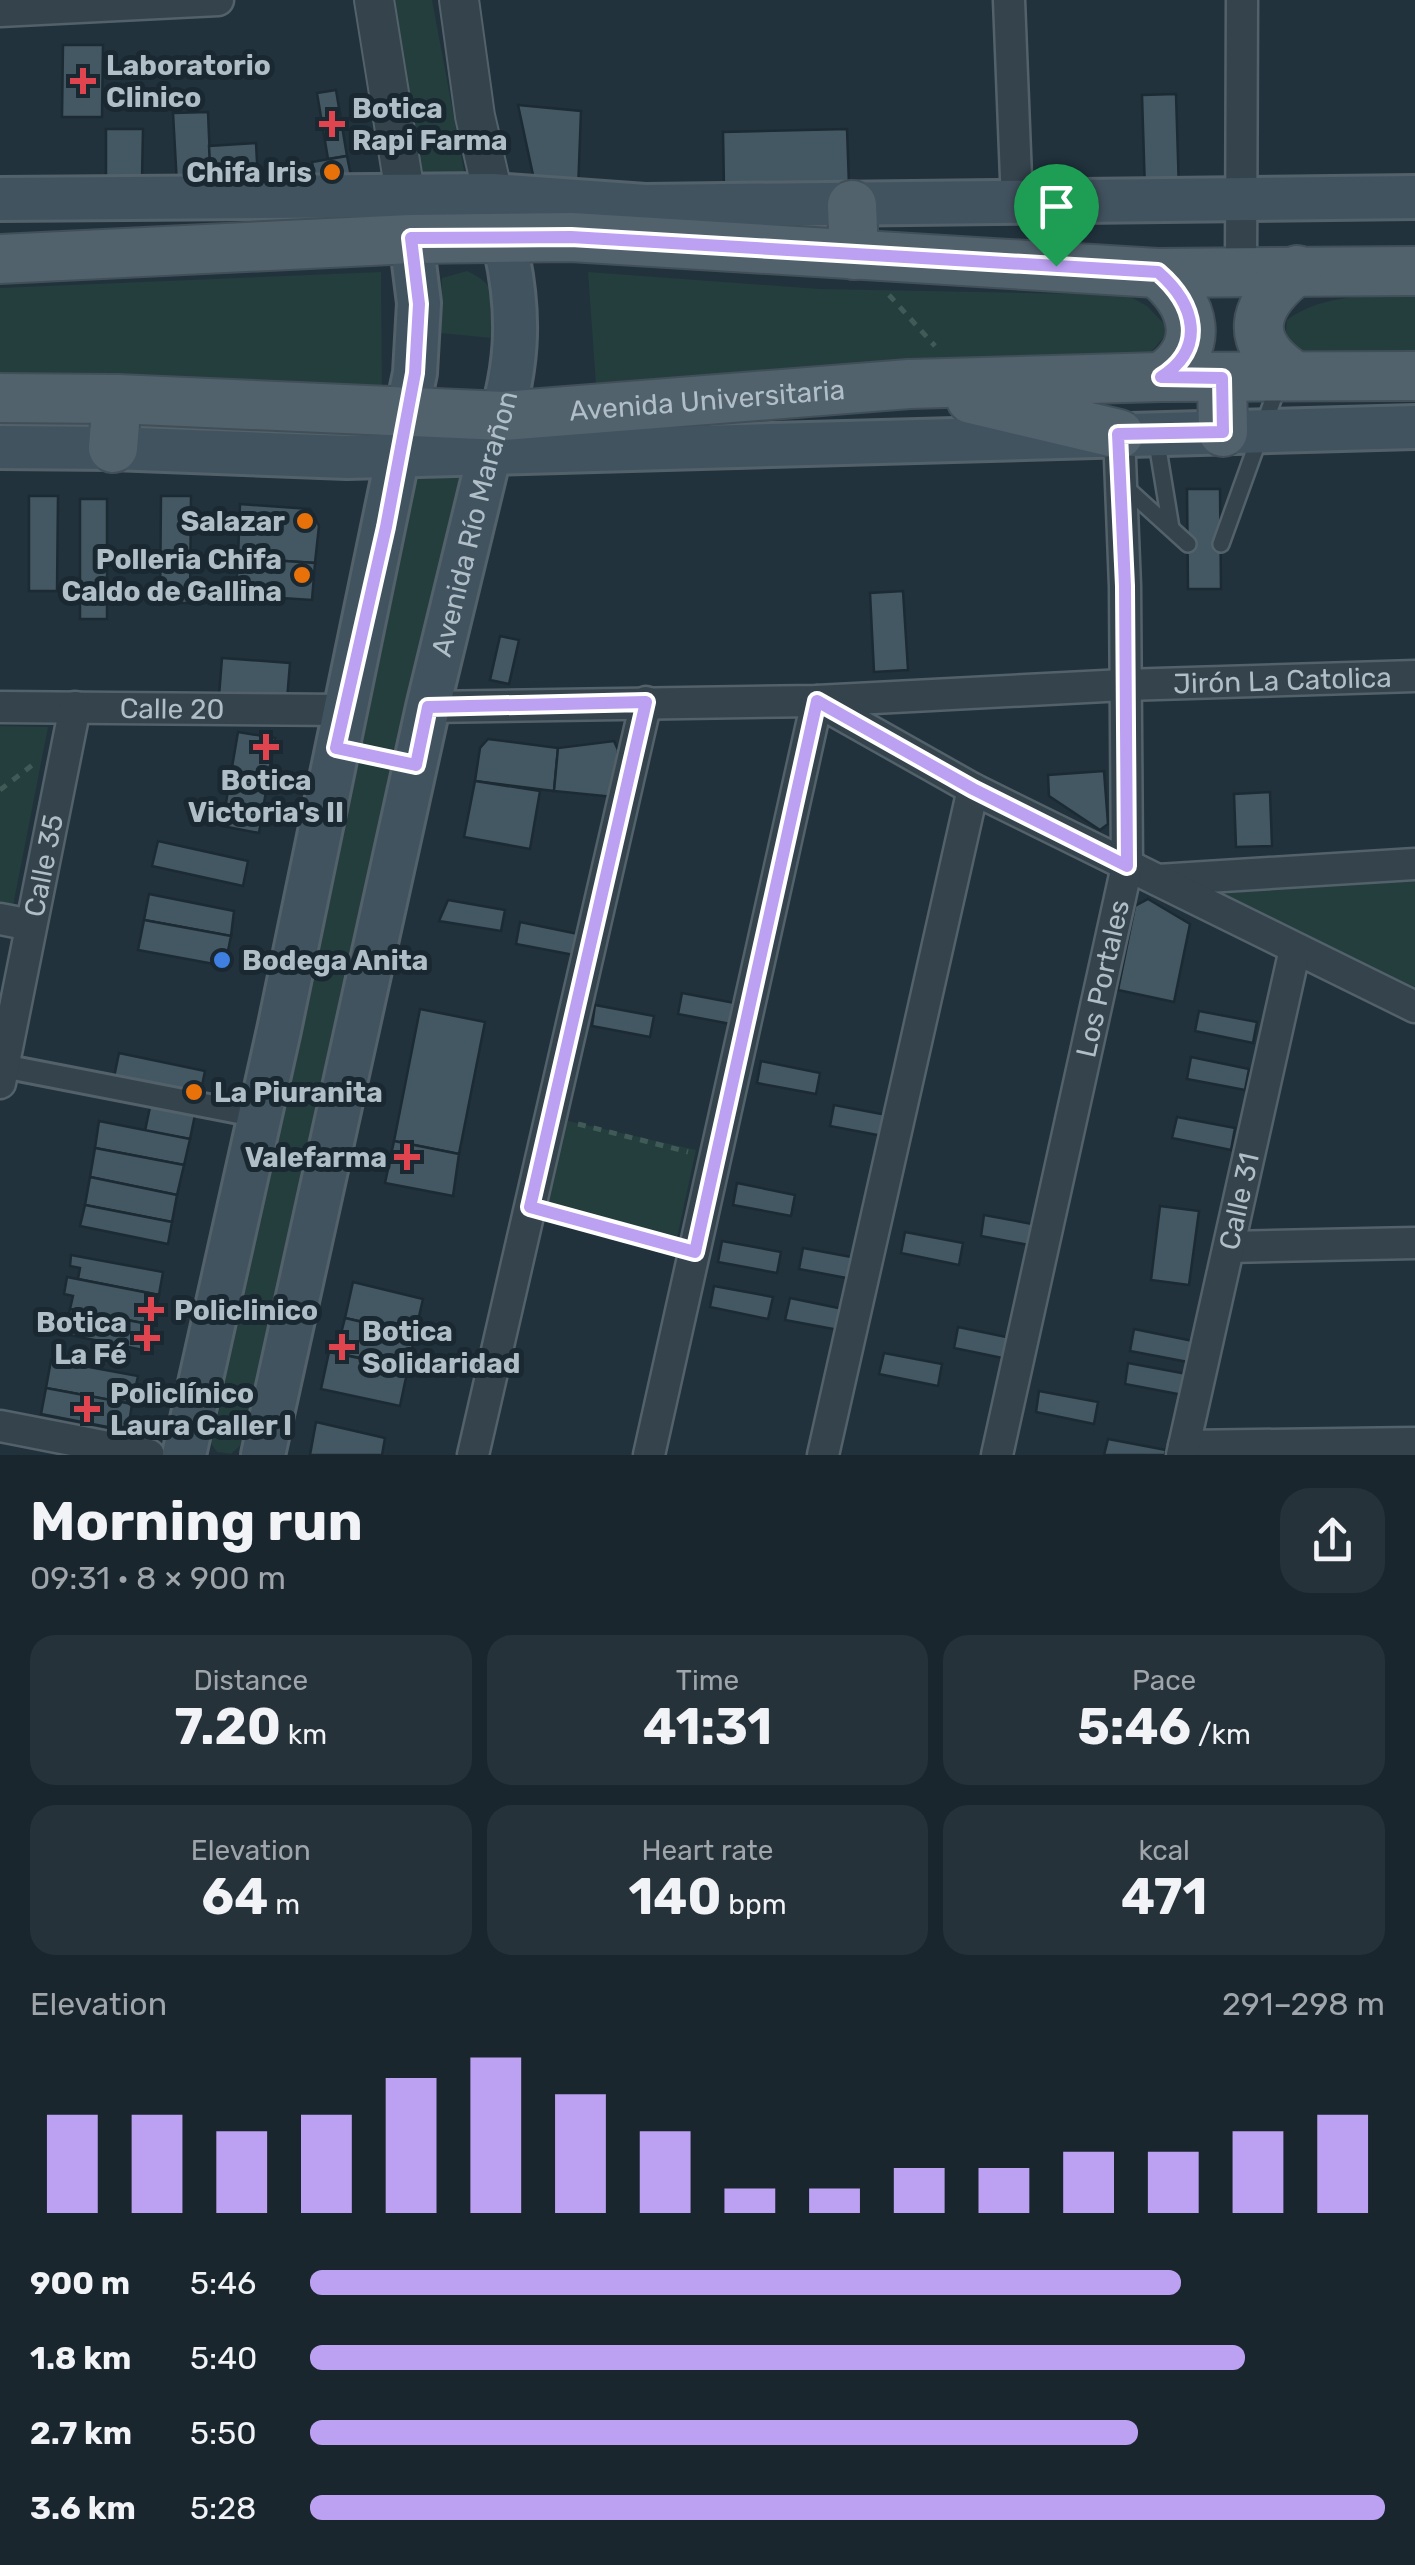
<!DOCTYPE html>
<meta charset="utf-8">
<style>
body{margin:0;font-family:Rubik,sans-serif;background:#26323a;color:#f1f3f6;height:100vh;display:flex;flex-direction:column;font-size:38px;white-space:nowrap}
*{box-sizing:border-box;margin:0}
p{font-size:32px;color:#9fa5aa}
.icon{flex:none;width:55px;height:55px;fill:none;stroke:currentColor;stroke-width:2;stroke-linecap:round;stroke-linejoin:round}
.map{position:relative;height:1455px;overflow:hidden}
.drawer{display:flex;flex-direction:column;background:#19262e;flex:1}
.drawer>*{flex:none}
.pin{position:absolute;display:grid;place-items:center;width:85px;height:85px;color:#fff;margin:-102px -42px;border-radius:50% 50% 50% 0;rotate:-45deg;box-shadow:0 0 10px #0007}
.pin .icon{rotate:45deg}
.round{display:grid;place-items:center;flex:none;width:105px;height:105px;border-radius:30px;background:#26323a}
.head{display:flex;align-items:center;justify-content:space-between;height:170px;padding:0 30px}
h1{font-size:55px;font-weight:700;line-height:75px}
.metrics{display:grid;grid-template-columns:repeat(3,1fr);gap:15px;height:170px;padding:10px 30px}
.metrics div{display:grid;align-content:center;border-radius:25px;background:#26323a;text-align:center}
.metrics b{font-size:50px;font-weight:700}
.metrics small{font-size:28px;font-weight:400}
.metrics p{font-size:28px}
.chart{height:280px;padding:20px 30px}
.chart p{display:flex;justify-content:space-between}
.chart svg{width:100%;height:180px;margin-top:10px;stroke:#bca0f2;stroke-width:6}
ul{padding:0 30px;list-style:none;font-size:32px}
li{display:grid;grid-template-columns:160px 120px 1fr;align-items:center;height:75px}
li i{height:25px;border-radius:12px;background:#bca0f2}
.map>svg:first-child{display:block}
</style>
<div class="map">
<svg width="1415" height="1455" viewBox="0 0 1415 1455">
<rect width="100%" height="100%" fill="#21323d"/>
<g fill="#233e3c">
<polygon points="387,0 432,0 467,187 422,191"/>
<path d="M 467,271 C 500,285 496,307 502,339 L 440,333 L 442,278 Z"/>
<polygon points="381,272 382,393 0,380 0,288"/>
<polygon points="588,272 820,289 1127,295 1147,306 1170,330 1145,359 597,399"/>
<path d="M 1415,295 L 1415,361 L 1312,358 L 1285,341 L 1287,320 C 1324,293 1370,296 1415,295 Z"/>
<polygon points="421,444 472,444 246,1440 231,1454 217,1452 204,1433"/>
<polygon points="0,726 48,727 13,906 0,903"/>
<polygon points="1415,880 1415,995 1219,897 1219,888"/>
<polygon points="564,1120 696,1150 675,1247 543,1217"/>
</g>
<g fill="#445863" stroke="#1c2a33" stroke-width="2.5">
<polygon points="63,45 103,45 102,117 62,117"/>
<polygon points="336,90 347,156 328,159 317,93"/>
<polygon points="1176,94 1179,191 1145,192 1142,95"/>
<polygon points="518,105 581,111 578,191 536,189"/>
<polygon points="208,112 211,183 177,185 173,113"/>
<polygon points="106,129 143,129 142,179 106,179"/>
<polygon points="847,129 849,185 724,188 723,132"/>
<polygon points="256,143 258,181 211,183 209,146"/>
<polygon points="347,156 352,181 318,194 312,162"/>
<polygon points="1187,489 1220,489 1221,589 1188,589"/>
<polygon points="29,496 58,496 57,591 29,591"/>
<polygon points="161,496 191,496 190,603 160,603"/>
<rect x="80" y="499" width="27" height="120"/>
<polygon points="240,504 310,509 319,526 315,563 238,558"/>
<polygon points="238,558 315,563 312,600 236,595"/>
<polygon points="903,591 908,670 874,672 870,593"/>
<polygon points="500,636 519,640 509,684 490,680"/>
<polygon points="222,658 290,663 287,700 219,696"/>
<polygon points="238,732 275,738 259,833 222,826"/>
<polygon points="488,739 558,748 554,791 475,781 480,748"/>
<polygon points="614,741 618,750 614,797 554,791 558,748"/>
<polygon points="1104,771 1108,824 1100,830 1049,796 1048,775"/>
<polygon points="475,781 540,791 530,849 464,837"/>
<polygon points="1270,792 1272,846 1236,847 1234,794"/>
<polygon points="158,841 248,861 243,886 152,866"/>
<polygon points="149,894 234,911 231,936 144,920"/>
<polygon points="1148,899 1190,924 1174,1002 1118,990 1135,906"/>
<polygon points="448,900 505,910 501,931 439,921"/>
<polygon points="144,920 231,936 225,966 138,950"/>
<polygon points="520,922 578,934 574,955 516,944"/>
<polygon points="682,993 740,1004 736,1025 678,1014"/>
<polygon points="595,1005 654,1016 650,1037 592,1026"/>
<polygon points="420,1009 485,1022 459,1154 394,1141"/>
<polygon points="1199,1011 1257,1022 1253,1043 1195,1031"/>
<polygon points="119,1053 205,1071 199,1100 113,1082"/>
<polygon points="1191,1057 1249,1069 1245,1090 1187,1079"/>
<polygon points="761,1061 820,1073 816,1094 757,1083"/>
<polygon points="151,1102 196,1110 190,1139 145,1131"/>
<polygon points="834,1105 892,1116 888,1137 830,1126"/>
<polygon points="1177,1117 1235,1128 1231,1150 1172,1138"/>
<polygon points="99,1121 190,1139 184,1165 95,1148"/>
<polygon points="394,1141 459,1154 453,1196 385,1183"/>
<polygon points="95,1148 184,1165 177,1195 90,1177"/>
<polygon points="90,1177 177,1195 172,1222 85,1205"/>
<polygon points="737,1183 795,1195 791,1216 733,1205"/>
<polygon points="85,1205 172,1222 168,1244 80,1226"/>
<polygon points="1160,1206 1199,1211 1189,1285 1151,1280"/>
<polygon points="984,1215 1043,1226 1039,1247 981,1236"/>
<polygon points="905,1232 963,1243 959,1265 901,1253"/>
<polygon points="722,1241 781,1252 777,1273 718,1262"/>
<polygon points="803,1248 862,1259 857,1280 799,1269"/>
<polygon points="71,1255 163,1272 159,1295 78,1279 80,1268 70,1266"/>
<polygon points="67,1277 159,1295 153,1325 70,1309 73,1296 64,1294"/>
<polygon points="353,1282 423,1299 415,1334 345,1318"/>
<polygon points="714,1286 773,1297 768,1319 710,1307"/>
<polygon points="790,1298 848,1310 844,1331 785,1320"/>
<polygon points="70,1309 153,1325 148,1351 65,1334"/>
<polygon points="345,1318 415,1334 408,1368 336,1353"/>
<polygon points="958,1327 1016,1339 1012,1360 954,1348"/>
<polygon points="1134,1329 1193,1341 1188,1362 1130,1351"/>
<polygon points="329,1352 408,1368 400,1406 321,1389"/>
<polygon points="884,1353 942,1364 938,1386 879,1374"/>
<polygon points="51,1360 138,1376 132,1404 46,1388"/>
<polygon points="1128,1363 1187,1374 1183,1395 1125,1384"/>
<polygon points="46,1388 132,1404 128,1431 41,1414"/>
<polygon points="1039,1391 1098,1402 1094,1424 1036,1412"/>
<polygon points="316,1422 385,1438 382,1455 310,1455"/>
<polygon points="1108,1439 1166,1450 1165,1455 1104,1455"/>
</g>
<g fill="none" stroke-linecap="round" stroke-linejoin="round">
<g stroke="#53616a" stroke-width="20">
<g id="service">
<polyline points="1156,437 1171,528"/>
<polyline points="1124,486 1188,544"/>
<polyline points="1221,544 1279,383"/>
</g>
</g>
<g stroke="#53616a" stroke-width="28">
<polyline id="pedestrian" points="3,1066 260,1116"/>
</g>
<g stroke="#53616a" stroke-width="35">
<g id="minor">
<polyline points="1009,0 1017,203"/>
<polyline points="0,11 218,0"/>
<polyline points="1241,271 1242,0"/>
<path id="s1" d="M 0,707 L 344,710"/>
<path id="s2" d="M 428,707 L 817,701 L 1124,685 L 1415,676"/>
<polyline points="1158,880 1415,864"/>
<polyline points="0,919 31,925"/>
<path id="s3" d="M 0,1083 L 75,707"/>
<polyline points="1229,1247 1415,1243"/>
<polyline points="0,1426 149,1455"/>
<polyline points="1184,1446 1415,1443"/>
<polyline points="473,1455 646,702"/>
<polyline points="649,1455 817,701 973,789 1415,1007"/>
<polyline points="823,1455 973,789"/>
<path id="s4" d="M 997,1455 L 1127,866 L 1125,586 L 1119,434"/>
<path id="s5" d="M 1182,1455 L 1295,949"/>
</g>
</g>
<g stroke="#53616a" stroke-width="42">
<g id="tertiary">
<polyline points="374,0 410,224"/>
<polyline points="459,0 475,116 500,225"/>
</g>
</g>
<g stroke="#53616a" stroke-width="48">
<g id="secondary">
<polyline points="0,199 493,195 645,206 1415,197"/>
<polyline points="0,447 113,448 347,457 1415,427"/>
<polyline points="184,1455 279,1030 415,373 419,303 411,239"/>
<path id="s6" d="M 263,1455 L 428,707 L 490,452 C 518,376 523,316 503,237"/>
</g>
</g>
<g stroke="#414f58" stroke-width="52">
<g id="primary">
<polyline points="852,205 854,255"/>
<polyline points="0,259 411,239 571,237 1157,273 1415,271"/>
<path d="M 1157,273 C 1195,304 1207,348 1161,377"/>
<path d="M 1295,376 C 1242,342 1251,306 1297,270"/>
<polyline points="1222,378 1223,432"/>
<path id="s7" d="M 0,398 L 117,399 L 503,416 L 909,384 L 1161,377 L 1415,376"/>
<polyline points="971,399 1119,434"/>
<polyline points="113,448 117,399"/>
</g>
</g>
<g stroke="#405a58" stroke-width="5" stroke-dasharray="8 8" stroke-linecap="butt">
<polyline points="889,295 935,346"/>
<polyline points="0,790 35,763"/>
<polyline points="578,1124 688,1152"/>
<polyline points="558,1214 668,1245"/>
</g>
<use href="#service" stroke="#35434d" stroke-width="15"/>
<use href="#pedestrian" stroke="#35434d" stroke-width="22"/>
<use href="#minor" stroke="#35434d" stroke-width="30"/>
<use href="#tertiary" stroke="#35434d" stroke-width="38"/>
<use href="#secondary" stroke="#425360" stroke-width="42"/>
<use href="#primary" stroke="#52626d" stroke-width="48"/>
</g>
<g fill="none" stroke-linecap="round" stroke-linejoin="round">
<g stroke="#fff" stroke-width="20">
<path id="route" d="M 571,237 L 1158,272 C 1195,304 1207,348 1161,377 L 1222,378 L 1223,432 L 1118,434 L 1125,586 L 1127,866 L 973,789 L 817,701 L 695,1252 L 530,1207 L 646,702 L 428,707 L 416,765 L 336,748 L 386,527 L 415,373 L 419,304 L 411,238 Z"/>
</g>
<use href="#route" stroke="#bca0f2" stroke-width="12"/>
</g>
<g fill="#e0444e" stroke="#1a2831" stroke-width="4">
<path d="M78 66h10v10h10v10h-10v10h-10v-10h-10v-10h10z"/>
<path d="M327 109h10v10h10v10h-10v10h-10v-10h-10v-10h10z"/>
<path d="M261 732h10v10h10v10h-10v10h-10v-10h-10v-10h10z"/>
<path d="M402 1142h10v10h10v10h-10v10h-10v-10h-10v-10h10z"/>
<path d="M146 1295h10v10h10v10h-10v10h-10v-10h-10v-10h10z"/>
<path d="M142 1323h10v10h10v10h-10v10h-10v-10h-10v-10h10z"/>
<path d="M337 1332h10v10h10v10h-10v10h-10v-10h-10v-10h10z"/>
<path d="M82 1394h10v10h10v10h-10v10h-10v-10h-10v-10h10z"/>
</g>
<g fill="#e8710a" stroke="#1a2831" stroke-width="4">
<circle cx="332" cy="172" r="10"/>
<circle cx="305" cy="521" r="10"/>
<circle cx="302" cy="575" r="10"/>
<circle cx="194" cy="1092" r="10"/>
</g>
<circle fill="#3f7fe0" stroke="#1a2831" stroke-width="4" cx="222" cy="960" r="10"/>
<g text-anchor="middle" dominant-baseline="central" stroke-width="10" stroke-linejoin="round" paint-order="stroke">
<g font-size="28" font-weight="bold" fill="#b0bec8" stroke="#1a2831" text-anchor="start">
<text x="106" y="65">Laboratorio<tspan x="106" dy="32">Clinico</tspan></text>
<text x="352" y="108">Botica<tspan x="352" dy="32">Rapi Farma</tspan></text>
<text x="312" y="172" text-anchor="end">Chifa Iris</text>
<text x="285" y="521" text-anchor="end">Salazar</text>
<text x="282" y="559" text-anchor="end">Polleria Chifa<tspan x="282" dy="32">Caldo de Gallina</tspan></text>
<text x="266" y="780" text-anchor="middle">Botica<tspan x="266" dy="32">Victoria's II</tspan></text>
<text x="242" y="960">Bodega Anita</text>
<text x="214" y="1092">La Piuranita</text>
<text x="387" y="1157" text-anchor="end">Valefarma</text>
<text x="174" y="1310">Policlinico</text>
<text x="127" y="1322" text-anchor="end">Botica<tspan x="127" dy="32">La Fé</tspan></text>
<text x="362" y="1331">Botica<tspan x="362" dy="32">Solidaridad</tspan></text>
<text x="110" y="1393">Policlínico<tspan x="110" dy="32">Laura Caller I</tspan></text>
</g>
<g font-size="28" fill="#b0bec8" stroke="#1a2831">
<text stroke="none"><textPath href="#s7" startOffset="708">Avenida Universitaria</textPath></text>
<text stroke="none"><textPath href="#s6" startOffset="955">Avenida Río Marañon</textPath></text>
<text stroke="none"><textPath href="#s2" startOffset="855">Jirón La Catolica</textPath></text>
<text stroke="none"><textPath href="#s1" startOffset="172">Calle 20</textPath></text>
<text stroke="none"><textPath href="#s3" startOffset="222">Calle 35</textPath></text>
<text stroke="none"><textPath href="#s4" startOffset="488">Los Portales</textPath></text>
<text stroke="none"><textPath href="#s5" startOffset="260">Calle 31</textPath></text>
</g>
</g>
</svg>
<div class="pin" style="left:1056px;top:266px;background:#1e9e55"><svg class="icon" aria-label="arrive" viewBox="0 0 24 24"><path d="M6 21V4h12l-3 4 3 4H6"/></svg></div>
</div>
<section class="drawer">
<div class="head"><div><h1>Morning run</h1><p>09:31 · 8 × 900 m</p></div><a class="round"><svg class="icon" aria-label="share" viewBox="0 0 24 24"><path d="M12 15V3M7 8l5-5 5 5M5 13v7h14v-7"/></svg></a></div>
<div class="metrics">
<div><p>Distance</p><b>7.20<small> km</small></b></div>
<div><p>Time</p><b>41:31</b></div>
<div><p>Pace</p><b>5:46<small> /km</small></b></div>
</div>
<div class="metrics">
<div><p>Elevation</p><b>64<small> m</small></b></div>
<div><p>Heart rate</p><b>140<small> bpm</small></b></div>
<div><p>kcal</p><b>471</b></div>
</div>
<div class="chart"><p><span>Elevation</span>291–298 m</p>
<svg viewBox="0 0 160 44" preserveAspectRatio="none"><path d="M5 44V20M15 44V20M25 44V24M35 44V20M45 44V11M55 44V6M65 44V15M75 44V24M85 44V38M95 44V38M105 44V33M115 44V33M125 44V29M135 44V29M145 44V24M155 44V20"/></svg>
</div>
<ul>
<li><b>900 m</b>5:46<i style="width:81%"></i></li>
<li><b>1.8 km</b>5:40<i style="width:87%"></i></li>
<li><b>2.7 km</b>5:50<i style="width:77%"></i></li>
<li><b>3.6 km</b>5:28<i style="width:100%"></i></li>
</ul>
</section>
